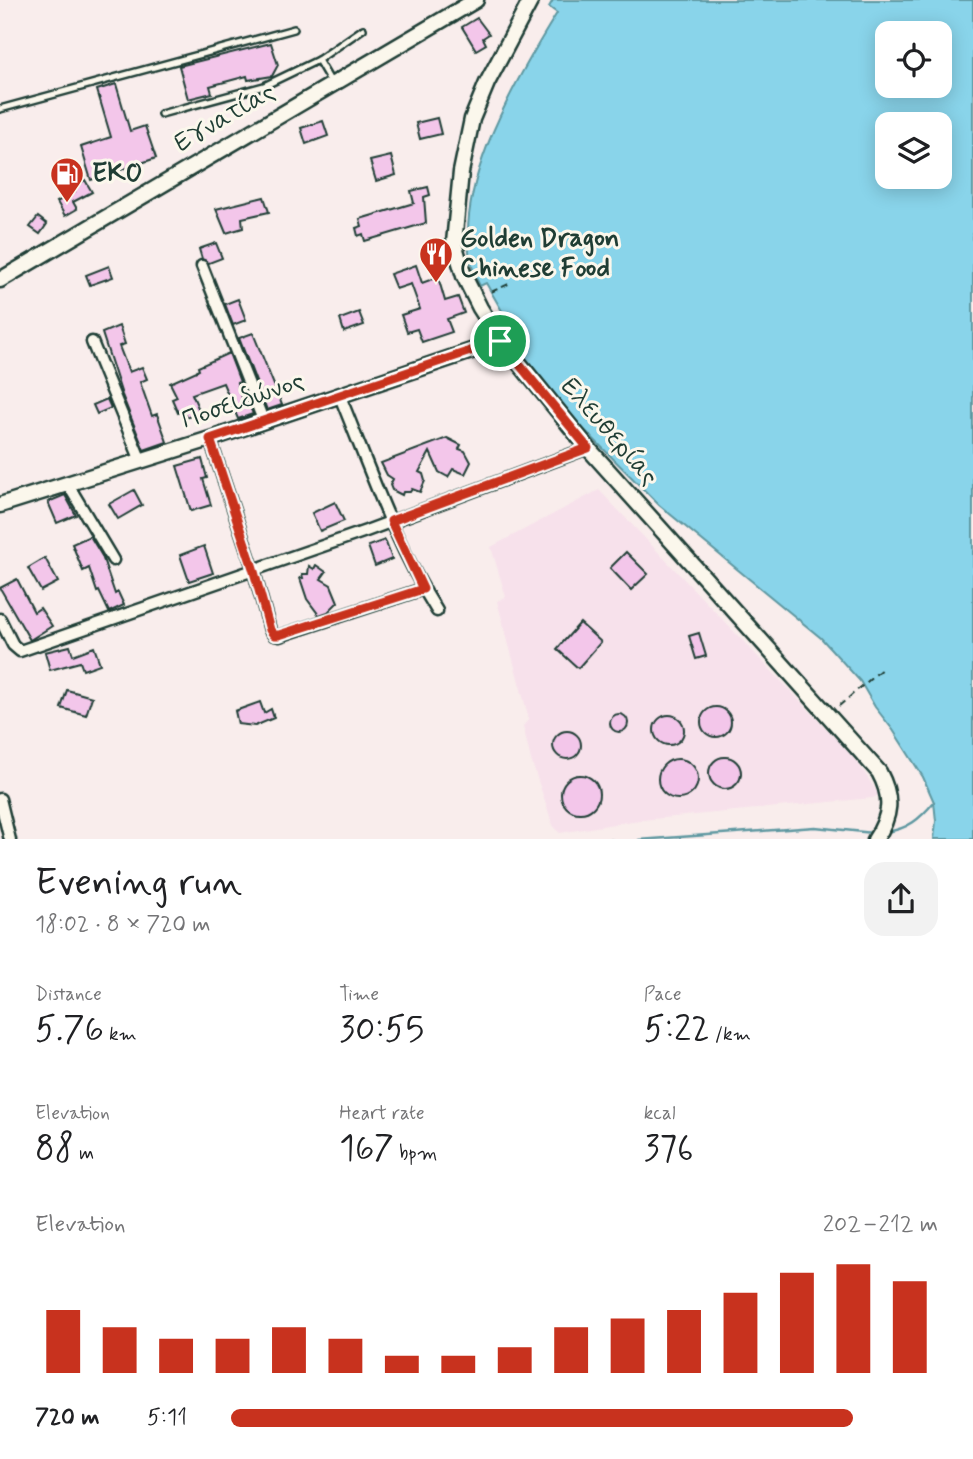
<!DOCTYPE html>
<meta charset="utf-8">
<style>
body{margin:0;font-family:Mynerve,sans-serif;background:#f2f2f2;color:#202124;height:100vh;display:flex;flex-direction:column;font-size:26px;white-space:nowrap}
*{box-sizing:border-box;margin:0}
p{font-size:23px;color:#757577}
.icon{flex:none;width:38px;height:38px;fill:none;stroke:currentColor;stroke-width:2;stroke-linecap:round;stroke-linejoin:round}
.map{position:relative;height:839px;overflow:hidden}
.side{display:flex;flex-direction:column;background:#fff;flex:1}
.side>*{flex:none}
.fabs{position:absolute;left:875px;top:21px;display:grid;gap:14px}
.fabs a{display:grid;place-items:center;width:77px;height:77px;border-radius:14px;background:#fff;box-shadow:0 4px 18px #0003;font-size:35px}
.pin{position:absolute;display:grid;place-items:center;width:60px;height:60px;color:#fff;margin:-30px;border:4px solid #fff;border-radius:50%;box-shadow:0 2px 7px #0007}
.round{display:grid;place-items:center;flex:none;width:74px;height:74px;border-radius:21px;background:#f2f2f2}
.headline{display:flex;align-items:center;justify-content:space-between;height:119px;padding:0 35px}
h1{font-size:38px;font-weight:600;line-height:52px}
.metrics{display:grid;grid-template-columns:repeat(3,1fr);gap:10px;height:119px;padding:7px 35px}
.metrics div{display:grid;align-content:center}
.metrics b{font-size:35px;font-weight:600}
.metrics small{font-size:19px;font-weight:400}
.metrics p{font-size:19px}
.chart{height:196px;padding:14px 35px}
.chart p{display:flex;justify-content:space-between}
.chart svg{width:100%;height:126px;margin-top:7px;stroke:#c8321e;stroke-width:6}
ul{padding:0 35px;list-style:none;font-size:23px}
li{display:grid;grid-template-columns:112px 84px 1fr;align-items:center;height:52px}
li i{height:18px;border-radius:9px;background:#c8321e}
.map>svg:first-child{display:block}
</style>
<div class="map">
<svg width="973" height="840" viewBox="0 0 973 840">
<rect width="100%" height="100%" fill="#f9edec"/>
<filter id="ink" filterUnits="userSpaceOnUse"><feTurbulence type="fractalNoise" baseFrequency=".0143" numOctaves="2"/><feDisplacementMap in="SourceGraphic" scale="14" xChannelSelector="R" yChannelSelector="G"/><feConvolveMatrix kernelMatrix="1 2 1 2 8 2 1 2 1" color-interpolation-filters="sRGB"/></filter>
<g filter="url(#ink)">
<polygon fill="#f7e1eb" points="599,490 843,746 860,766 879,795 872,798 632,821 560,833 554,828 531,760 523,726 529,719 497,601 506,597 491,547"/>
<path fill="#89d4ea" stroke="#5f98a1" stroke-width="2" fill-rule="evenodd" d="M 553,0 L 973,0 L 973,839 L 934,839 L 936,821 L 934,802 L 923,777 L 893,730 L 875,707 L 860,681 L 821,638 L 659,505 L 548,393 L 525,366 L 506,318 L 486,283 L 480,286 C 438,209 516,79 557,13 L 549,7 ZM 887,33 L 940,33 L 940,86 L 887,86 ZM 887,124 L 940,124 L 940,177 L 887,177 Z"/>
<g fill="none" stroke-linecap="round" stroke-linejoin="round">
<g stroke="#5f98a1" stroke-width="2.5">
<path d="M 886,832 C 908,829 920,819 934,802"/>
<polyline points="598,840 612,840"/>
<polyline points="639,840 815,827 873,833"/>
</g>
</g>
<g fill="#f3c6ea" stroke="#1f3d34" stroke-width="2">
<polygon points="477,18 489,34 483,38 486,44 476,50 462,27"/>
<polygon points="271,43 278,65 272,76 248,80 247,76 210,86 212,93 188,99 179,66"/>
<polygon points="116,84 130,131 145,126 156,158 91,180 81,147 111,137 97,90"/>
<polygon points="437,118 441,134 420,139 416,123"/>
<polygon points="323,121 328,136 306,144 301,128"/>
<polygon points="391,156 396,175 376,181 370,161"/>
<polygon points="85,180 92,192 73,202 77,209 65,216 57,202 75,192 72,187"/>
<polygon points="428,187 430,195 424,197 426,223 365,241 363,234 358,236 356,228 362,226 360,219 414,203 411,191"/>
<polygon points="264,197 269,212 242,218 243,228 226,233 216,209"/>
<polygon points="38,217 47,224 40,234 30,227"/>
<polygon points="216,243 222,258 209,263 202,259 199,249"/>
<polygon points="416,265 422,283 438,277 445,301 458,297 464,313 447,319 452,332 422,342 417,329 407,332 401,315 420,309 411,284 396,289 390,274"/>
<polygon points="109,266 113,277 90,285 86,275"/>
<polygon points="238,299 246,320 233,325 225,304"/>
<polygon points="359,312 364,325 344,332 340,319"/>
<polygon points="119,326 125,344 119,346 129,372 142,367 147,379 140,382 152,416 157,414 167,442 144,450 122,395 102,333"/>
<polygon points="253,333 282,405 267,410 239,338"/>
<polygon points="229,353 240,382 237,383 244,403 248,402 253,414 238,419 223,383 192,394 200,412 186,418 183,411 178,413 172,399 177,397 170,383 199,370 198,367"/>
<polygon points="107,399 111,408 97,414 93,405"/>
<polygon points="447,438 461,445 459,449 465,451 471,462 465,474 453,469 448,477 439,472 430,452 419,472 423,474 425,481 420,492 412,489 410,492 403,492 402,495 392,490 390,485 393,479 387,475 381,463"/>
<polygon points="202,459 207,478 203,479 211,505 191,511 177,466"/>
<polygon points="134,490 142,505 118,519 109,504"/>
<polygon points="65,495 76,515 57,523 48,502"/>
<polygon points="335,502 344,521 320,531 312,513"/>
<polygon points="90,536 102,556 115,594 118,592 124,605 109,612 99,591 97,592 89,568 83,571 72,544"/>
<polygon points="385,540 392,559 375,566 368,546"/>
<polygon points="204,546 213,573 189,581 180,555"/>
<polygon points="626,552 648,574 631,590 610,568"/>
<polygon points="45,558 58,582 41,591 28,568"/>
<polygon points="316,565 326,572 321,579 331,585 338,602 328,612 319,615 307,599 300,578 303,578 302,574 308,574 309,566 314,569"/>
<polygon points="17,579 34,612 40,608 52,626 30,640 0,588"/>
<polygon points="580,623 601,642 578,668 557,649"/>
<polygon points="699,633 706,656 696,659 689,636"/>
<polygon points="70,646 73,655 94,647 100,664 83,670 80,662 50,670 45,652"/>
<polygon points="67,690 92,697 86,715 61,708"/>
<polygon points="260,702 264,713 271,709 274,718 255,726 238,724 235,711"/>
<circle cx="716" cy="722" r="15"/>
<circle cx="619" cy="723" r="9"/>
<circle cx="669" cy="730" r="15"/>
<circle cx="567" cy="745" r="14"/>
<circle cx="725" cy="773" r="16"/>
<circle cx="678" cy="779" r="20"/>
<circle cx="580" cy="794" r="19"/>
</g>
<g fill="none" stroke-linecap="round" stroke-linejoin="round">
<g stroke="#1f3d34" stroke-width="10">
<g id="lane">
<polyline points="318,60 332,84"/>
<polyline points="0,109 294,29"/>
<polyline points="161,114 264,86 318,60 363,29"/>
</g>
</g>
<g stroke="#1f3d34" stroke-width="15">
<g id="street">
<polyline points="202,266 263,420"/>
<polyline points="92,342 141,461"/>
<path d="M 339,394 C 369,467 395,544 437,611"/>
<polyline points="210,439 253,568 270,630 274,635 279,636 423,589"/>
<polyline points="67,483 113,560"/>
<polyline points="0,619 13,645 20,651 366,531 588,448"/>
<polyline points="0,799 10,840"/>
</g>
</g>
<g stroke="#1f3d34" stroke-width="19">
<g id="secondary">
<path d="M 531,0 L 487,83 L 472,119 L 461,172 L 454,243 L 464,276 L 480,308 L 501,341 L 588,448 L 879,772 C 893,798 891,816 875,840"/>
<polyline points="0,280 476,0"/>
<polyline points="0,505 210,439 501,341"/>
</g>
</g>
<g stroke="#1f3d34" stroke-width="2" stroke-dasharray="7 5" stroke-linecap="butt">
<polyline points="491,292 511,283"/>
<polyline points="839,706 883,668"/>
</g>
<use href="#lane" stroke="#fbf7ec" stroke-width="5"/>
<use href="#street" stroke="#fbf7ec" stroke-width="10"/>
<use href="#secondary" stroke="#fbf7ec" stroke-width="14"/>
</g>
</g>
<g fill="none" stroke-linecap="round" stroke-linejoin="round" filter="url(#ink)">
<g stroke="#fff" stroke-width="14">
<polygon id="route" points="500,341 588,448 391,521 423,589 279,635 274,635 270,630 253,568 210,439"/>
</g>
<use href="#route" stroke="#c8321e" stroke-width="9"/>
</g>
<defs>
<g id="fuel-pin" transform="scale(1.75)"><path d="M0 17L-7.5 6A9.5 9.5 0 1 1 7.5 6Z" fill="#c8321e" stroke="#fbf7ec"/><path d="M-5.5-6h7V0h2V4h1.3V-2.5L3-4.5l.8-.8L6-3V5H2.5V1h-1V6h-7ZM-4.2-4.7v3.2H.2V-4.7Z" fill="#fff"/></g>
<g id="restaurant-pin" transform="scale(1.75)"><path d="M0 17L-7.5 6A9.5 9.5 0 1 1 7.5 6Z" fill="#c8321e" stroke="#fbf7ec"/><path d="M-5-6h1v4h1v-4h1v4h1v-4h1v5L-1.5 .5V6h-2V.5L-5-1ZM5-6V6H3V1.5H1.5Q1.5-4 5-6Z" fill="#fff"/></g>
</defs>
<g fill-rule="evenodd">
<use href="#fuel-pin" x="67" y="174"/>
<use href="#restaurant-pin" x="436" y="254"/>
</g>
<g text-anchor="middle" dominant-baseline="central" stroke-width="6" stroke-linejoin="round" paint-order="stroke">
<g font-size="26" fill="#1f3d34" stroke="#fbf7ec">
<text transform="translate(225 118) rotate(-30)">Εγνατίας</text>
<text transform="translate(243 401) rotate(-19)">Ποσειδώνος</text>
<text transform="translate(609 432) rotate(49)">Ελευθερίας</text>
</g>
<g font-size="26" font-weight="bold" fill="#1f3d34" stroke="#fbf7ec" text-anchor="start">
<text x="92" y="174">EKO</text>
<text x="460" y="239">Golden Dragon<tspan x="460" dy="30">Chinese Food</tspan></text>
</g>
</g>
</svg>
<div class="fabs">
<a><svg class="icon" aria-label="locate" viewBox="0 0 24 24"><circle cx="12" cy="12" r="6"/><path d="M12 2v4M12 18v4M2 12h4M18 12h4"/></svg></a>
<a><svg class="icon" aria-label="layers" viewBox="0 0 24 24"><path d="M12 4l9 5-9 5-9-5zM3 14l9 5 9-5"/></svg></a>
</div>
<div class="pin" style="left:500px;top:341px;background:#1e9e55"><svg class="icon" aria-label="arrive" viewBox="0 0 24 24"><path d="M6 21V4h12l-3 4 3 4H6"/></svg></div>
</div>
<section class="side">
<div class="headline"><div><h1>Evening run</h1><p>18:02 · 8 × 720 m</p></div><a class="round"><svg class="icon" aria-label="share" viewBox="0 0 24 24"><path d="M12 15V3M7 8l5-5 5 5M5 13v7h14v-7"/></svg></a></div>
<div class="metrics">
<div><p>Distance</p><b>5.76<small> km</small></b></div>
<div><p>Time</p><b>30:55</b></div>
<div><p>Pace</p><b>5:22<small> /km</small></b></div>
</div>
<div class="metrics">
<div><p>Elevation</p><b>88<small> m</small></b></div>
<div><p>Heart rate</p><b>167<small> bpm</small></b></div>
<div><p>kcal</p><b>376</b></div>
</div>
<div class="chart"><p><span>Elevation</span>202–212 m</p>
<svg viewBox="0 0 160 44" preserveAspectRatio="none"><path d="M5 44V22M15 44V28M25 44V32M35 44V32M45 44V28M55 44V32M65 44V38M75 44V38M85 44V35M95 44V28M105 44V25M115 44V22M125 44V16M135 44V9M145 44V6M155 44V12"/></svg>
</div>
<ul>
<li><b>720 m</b>5:11<i style="width:88%"></i></li>
</ul>
</section>
